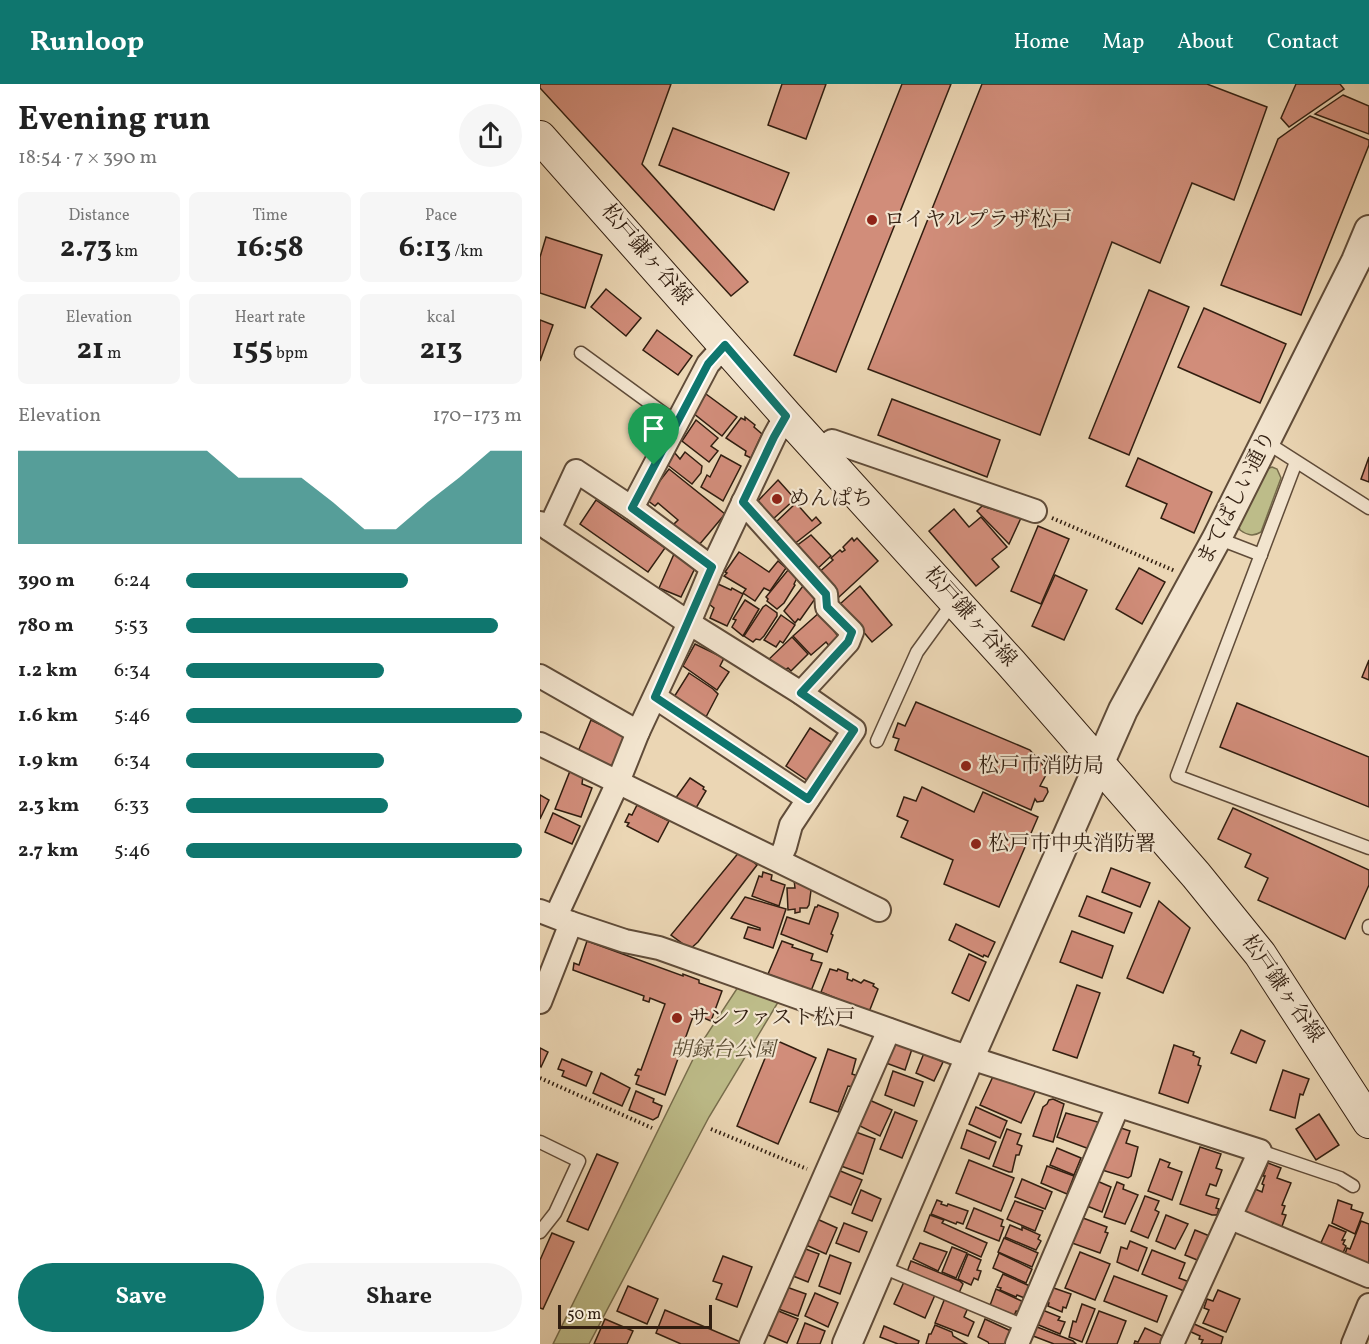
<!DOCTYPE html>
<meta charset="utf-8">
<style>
body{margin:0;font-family:Vollkorn,"Noto Serif JP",serif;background:#f6f6f6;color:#222;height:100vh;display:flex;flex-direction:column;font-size:22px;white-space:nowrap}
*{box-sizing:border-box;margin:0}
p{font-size:20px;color:#767676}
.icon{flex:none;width:33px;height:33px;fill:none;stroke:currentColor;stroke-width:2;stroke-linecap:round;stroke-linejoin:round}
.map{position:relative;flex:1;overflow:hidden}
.details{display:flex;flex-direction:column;background:#fff;width:540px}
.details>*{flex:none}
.scale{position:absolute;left:18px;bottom:15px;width:154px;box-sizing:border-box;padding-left:6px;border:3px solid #311e10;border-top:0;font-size:16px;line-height:21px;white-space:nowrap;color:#311e10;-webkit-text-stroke:4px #f2e4ce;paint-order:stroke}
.pin{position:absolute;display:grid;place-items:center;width:51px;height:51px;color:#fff;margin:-62px -26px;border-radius:50% 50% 50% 0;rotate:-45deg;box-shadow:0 0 6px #0007}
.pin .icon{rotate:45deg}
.round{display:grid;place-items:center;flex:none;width:63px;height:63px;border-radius:32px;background:#f6f6f6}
.summary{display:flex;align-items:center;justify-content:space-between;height:102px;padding:0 18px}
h1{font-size:33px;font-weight:700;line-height:45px}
.figures{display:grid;grid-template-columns:repeat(3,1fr);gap:9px;height:102px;padding:6px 18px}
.figures div{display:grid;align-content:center;border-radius:9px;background:#f6f6f6;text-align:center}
.figures b{font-size:30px;font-weight:700}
.figures small{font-size:16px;font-weight:400}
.figures p{font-size:16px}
.chart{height:168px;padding:12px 18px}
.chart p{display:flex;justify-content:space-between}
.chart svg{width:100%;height:108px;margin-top:6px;fill:#0f766e;opacity:.7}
.primary-button{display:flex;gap:12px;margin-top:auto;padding:12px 18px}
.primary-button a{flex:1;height:69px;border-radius:36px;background:#0f766e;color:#fff;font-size:24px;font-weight:700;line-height:69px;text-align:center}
.primary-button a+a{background:#f6f6f6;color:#222}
ul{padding:0 18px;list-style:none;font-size:20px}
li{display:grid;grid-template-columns:96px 72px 1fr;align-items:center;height:45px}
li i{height:15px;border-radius:8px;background:#0f766e}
header{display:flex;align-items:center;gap:36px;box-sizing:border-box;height:84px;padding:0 30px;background:#0f766e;color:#fff}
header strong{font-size:28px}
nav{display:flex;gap:33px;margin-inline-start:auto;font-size:21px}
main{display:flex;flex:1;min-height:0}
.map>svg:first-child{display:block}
</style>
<header>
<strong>Runloop</strong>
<nav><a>Home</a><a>Map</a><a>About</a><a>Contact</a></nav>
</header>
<main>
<section class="details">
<div class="summary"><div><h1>Evening run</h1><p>18:54 · 7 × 390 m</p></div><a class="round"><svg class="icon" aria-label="share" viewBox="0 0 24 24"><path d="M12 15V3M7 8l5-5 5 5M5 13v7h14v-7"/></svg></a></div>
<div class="figures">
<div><p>Distance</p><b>2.73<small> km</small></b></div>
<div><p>Time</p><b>16:58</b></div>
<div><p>Pace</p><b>6:13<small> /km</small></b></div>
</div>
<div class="figures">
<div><p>Elevation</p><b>21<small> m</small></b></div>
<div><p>Heart rate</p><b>155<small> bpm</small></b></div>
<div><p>kcal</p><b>213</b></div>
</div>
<div class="chart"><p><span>Elevation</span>170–173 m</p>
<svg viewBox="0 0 160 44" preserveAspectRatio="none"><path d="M0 44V6L10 6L20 6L30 6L40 6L50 6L60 6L70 17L80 17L90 17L100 27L110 38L120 38L130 27L140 17L150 6L160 6V44z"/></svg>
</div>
<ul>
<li><b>390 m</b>6:24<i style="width:66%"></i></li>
<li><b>780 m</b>5:53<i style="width:93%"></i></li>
<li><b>1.2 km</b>6:34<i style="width:59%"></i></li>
<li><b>1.6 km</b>5:46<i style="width:100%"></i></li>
<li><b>1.9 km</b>6:34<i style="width:59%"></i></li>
<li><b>2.3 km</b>6:33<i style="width:60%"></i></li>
<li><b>2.7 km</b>5:46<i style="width:100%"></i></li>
</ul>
<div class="primary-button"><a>Save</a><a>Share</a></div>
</section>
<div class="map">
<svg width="829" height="1260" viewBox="0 0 829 1260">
<rect width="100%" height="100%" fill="#ebd6b4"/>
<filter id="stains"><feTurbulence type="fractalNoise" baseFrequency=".00333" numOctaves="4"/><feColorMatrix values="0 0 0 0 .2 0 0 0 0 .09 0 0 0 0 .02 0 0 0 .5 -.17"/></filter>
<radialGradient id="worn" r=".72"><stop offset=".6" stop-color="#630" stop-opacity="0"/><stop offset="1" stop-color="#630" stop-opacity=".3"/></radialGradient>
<g fill="#bdbc89" stroke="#776d4c" stroke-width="1.5">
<path d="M 732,383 L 737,385 L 741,394 L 721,448 C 713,453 707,451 700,446 L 698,440 L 725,386 Z"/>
<polygon points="198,903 240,915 169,1033 49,1260 13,1260 160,961"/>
</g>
<g fill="#d18d7a" stroke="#311e10" stroke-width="1.5">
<polygon points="0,0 131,0 102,80 208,198 191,212 0,4"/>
<polygon points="242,0 286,0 266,55 228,41"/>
<polygon points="362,0 411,0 296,288 254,271"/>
<polygon points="442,0 667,0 727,23 694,116 652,99 620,179 572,158 500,351 328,285"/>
<polygon points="756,0 800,0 804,5 749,43 741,34"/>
<polygon points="803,11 829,22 829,50 775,30"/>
<polygon points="770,32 829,56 829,61 761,231 681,201 738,55"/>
<polygon points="133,44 249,89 234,126 119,81"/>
<polygon points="6,153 62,171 45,224 0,209 0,173"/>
<polygon points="66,205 101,234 86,252 51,223"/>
<polygon points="609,206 649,223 589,371 549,354"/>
<polygon points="664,224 746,260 720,319 638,283"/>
<polygon points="0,236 13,241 0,277"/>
<polygon points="117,246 152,272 138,291 103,266"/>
<polygon points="166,310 197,333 182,352 153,329"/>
<polygon points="352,315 460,356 447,393 338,351"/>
<polygon points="205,333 215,341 214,343 222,350 211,374 205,371 206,367 186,354 201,334 205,336"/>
<polygon points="156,336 178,354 171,362 178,367 169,378 142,357"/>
<polygon points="134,368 140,375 145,368 162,382 161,389 152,400 125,379"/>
<polygon points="181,371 201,382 183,417 161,403 167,391 170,393"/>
<polygon points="829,373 829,398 821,395"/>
<polygon points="598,374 672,408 654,449 621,434 627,420 586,402"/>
<polygon points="129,385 185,430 159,461 132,442 138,436 118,419 115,422 107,416 108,412"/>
<polygon points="238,396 255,415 232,436 216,419"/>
<polygon points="56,416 125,464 108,488 40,440"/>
<polygon points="256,419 272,437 276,433 281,439 253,461 234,440"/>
<polygon points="442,422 481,434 469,460 437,427"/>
<polygon points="414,425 429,443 441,433 467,463 452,475 459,483 436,502 389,447"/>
<polygon points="498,442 529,455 501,520 471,507"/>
<polygon points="271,451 291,472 275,487 255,463"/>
<polygon points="312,454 314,457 317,454 338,477 299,513 277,490 293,476 291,474 300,466 302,468 305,466 303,463"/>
<polygon points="199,468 229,488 238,477 246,484 230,507 224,504 215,517 203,509 206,505 184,492 187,489 185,488"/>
<polygon points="134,470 156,482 141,513 119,504"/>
<polygon points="599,484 625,498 602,540 576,525"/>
<polygon points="248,486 257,494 254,500 255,501 244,519 237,525 227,517 228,515 226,513"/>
<polygon points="515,491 547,506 524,556 492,542"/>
<polygon points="178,500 191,506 192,504 203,510 187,542 170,534 174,524 169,520"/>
<polygon points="263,502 277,512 260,536 258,535 255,539 244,527"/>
<polygon points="320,502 352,541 332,558 300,520"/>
<polygon points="205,516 219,525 203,552 192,543 196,536 193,535"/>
<polygon points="226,521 237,529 237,532 224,552 220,556 216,555 213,558 204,552 223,523"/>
<polygon points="280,528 296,546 294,547 300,555 291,564 286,558 271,571 253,552"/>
<polygon points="241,531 255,541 243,559 240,557 236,563 224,556"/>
<polygon points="252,553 268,570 251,587 248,584 242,588 226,578"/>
<polygon points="155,560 184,574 180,582 189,588 177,606 143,582"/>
<polygon points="829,576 829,596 822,593"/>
<polygon points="149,589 173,605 178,610 166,633 134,613"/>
<polygon points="376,618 490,666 508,687 500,702 507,704 508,708 503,717 497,718 495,715 491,726 355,666 359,655 353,653 358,639 365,642"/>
<polygon points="697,619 829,673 829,723 680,663"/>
<polygon points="51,636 86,653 75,679 68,683 37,670"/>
<polygon points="270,644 293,659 268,697 246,682"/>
<polygon points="30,687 43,692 42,700 52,704 41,733 15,725"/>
<polygon points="150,694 164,703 163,705 166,707 156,724 135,715"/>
<polygon points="382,703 434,728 443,708 498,733 459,823 404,800 413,776 361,753 368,737 357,732 364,713 376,717"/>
<polygon points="0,711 9,716 0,735"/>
<polygon points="97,721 129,737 118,758 87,742 89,739 85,738 89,730 92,731"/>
<polygon points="693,724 829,786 829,801 805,855 718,816 728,794 705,783 711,770 678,755"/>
<polygon points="13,729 40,742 32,760 5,748"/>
<polygon points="200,767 217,781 158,858 150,865 131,851"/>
<polygon points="571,784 610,799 600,823 562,808"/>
<polygon points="223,788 232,791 231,796 245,801 239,822 212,812 219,792 222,793"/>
<polygon points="254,796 272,799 269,821 267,824 260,824 260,828 255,829 255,825 248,826 247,804 255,804"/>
<polygon points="547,812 592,829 584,849 539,832"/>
<polygon points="205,813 246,825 233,864 204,854 208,843 220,846 220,844 191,834"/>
<polygon points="619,817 650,844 623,909 587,894"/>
<polygon points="278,821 298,829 298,832 291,850 293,851 287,868 241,850 247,833 269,840 275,823 277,823"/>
<polygon points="416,840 455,858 448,873 444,871 443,873 409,856"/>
<polygon points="532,847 573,862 562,894 520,878"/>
<polygon points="47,857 143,892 143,890 159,896 159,899 182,907 171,937 154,930 125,1011 96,1000 99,992 95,991 98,985 101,986 125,920 110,914 109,918 103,916 104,912 33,886 34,879 39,881"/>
<polygon points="242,857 253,861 252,863 273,870 271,876 282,879 271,907 228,890"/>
<polygon points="429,870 446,878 429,917 412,909"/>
<polygon points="290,885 297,887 298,885 308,889 307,895 312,897 313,895 321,899 324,896 334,900 333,902 338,905 329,928 281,908"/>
<polygon points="537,901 560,909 537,974 513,966"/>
<polygon points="701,946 725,957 716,979 691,969"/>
<polygon points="233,955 276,974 238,1060 197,1042"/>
<polygon points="353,956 373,962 365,986 346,979"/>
<polygon points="634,961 654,968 653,971 660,974 658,981 661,982 648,1019 619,1009"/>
<polygon points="0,964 8,968 1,983 0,982"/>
<polygon points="288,965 316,975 312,990 318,992 314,1003 308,1002 298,1028 270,1018"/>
<polygon points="384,969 403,978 394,997 376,989"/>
<polygon points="22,975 52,988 46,1002 22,992 24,987 18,985"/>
<polygon points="743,986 769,995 763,1011 760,1010 755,1034 730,1026"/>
<polygon points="353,987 383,998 374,1022 345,1011"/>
<polygon points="455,988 496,1006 481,1039 440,1021"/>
<polygon points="61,989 90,1004 82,1022 53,1009"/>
<polygon points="96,1007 114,1015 113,1018 122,1022 118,1033 113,1036 89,1026"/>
<polygon points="327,1015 352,1026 340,1052 316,1040"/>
<polygon points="513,1015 524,1020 513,1058 493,1052 503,1023 507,1020 509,1016"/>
<polygon points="436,1023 467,1037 460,1054 429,1040"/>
<polygon points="355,1028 377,1037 362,1074 340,1065"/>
<polygon points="526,1029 561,1039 552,1066 517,1053"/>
<polygon points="779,1030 799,1061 776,1076 756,1045"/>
<polygon points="575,1042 590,1047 586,1059 598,1063 591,1092 588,1094 562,1086"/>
<polygon points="467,1045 481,1050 477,1060 482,1062 479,1071 476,1071 472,1088 469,1088 453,1082"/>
<polygon points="427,1046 456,1058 449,1075 421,1064"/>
<polygon points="313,1047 335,1055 323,1090 301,1082"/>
<polygon points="660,1063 681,1070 676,1084 682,1086 676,1102 670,1100 666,1111 679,1115 676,1124 679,1125 677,1131 672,1131 640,1120"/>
<polygon points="517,1064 541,1074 534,1091 510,1081"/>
<polygon points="57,1070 78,1079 48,1146 27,1137"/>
<polygon points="620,1075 630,1079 628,1083 642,1088 632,1116 608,1107"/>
<polygon points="429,1076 474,1094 461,1127 416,1109"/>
<polygon points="728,1079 741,1084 737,1094 751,1099 742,1121 745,1122 742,1130 746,1131 741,1145 701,1129 715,1105 722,1108 724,1101 722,1100 725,1092 723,1092"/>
<polygon points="507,1082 534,1092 527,1110 501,1099"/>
<polygon points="298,1086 322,1096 311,1121 287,1111"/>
<polygon points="482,1095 512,1108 505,1125 475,1113"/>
<polygon points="557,1097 571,1103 562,1128 547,1122"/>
<polygon points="577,1098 584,1101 583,1105 598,1111 585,1140 564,1133"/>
<polygon points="321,1106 341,1115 332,1137 312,1129"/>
<polygon points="605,1112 619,1117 615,1126 619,1128 608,1154 591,1147"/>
<polygon points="397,1116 402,1118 401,1120 407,1122 408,1120 428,1127 423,1140 417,1138 416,1140 391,1130"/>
<polygon points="798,1116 812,1121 811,1125 823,1129 815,1150 792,1139"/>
<polygon points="475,1117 503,1127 495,1147 467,1135"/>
<polygon points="434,1124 463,1136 461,1142 464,1143 459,1157 426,1144"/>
<polygon points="390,1131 404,1136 402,1139 447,1159 441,1173 384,1147"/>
<polygon points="626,1131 648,1140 635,1165 616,1157"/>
<polygon points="543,1134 567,1143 565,1148 568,1149 560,1169 532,1159 534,1144 539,1145"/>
<polygon points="277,1135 297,1144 286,1170 266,1161"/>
<polygon points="821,1137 829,1140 829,1184 804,1173 807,1164 810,1165"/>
<polygon points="304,1139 327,1148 319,1168 296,1159"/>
<polygon points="470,1141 482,1146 482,1143 500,1151 498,1155 501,1157 496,1166 465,1153"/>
<polygon points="789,1141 806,1148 802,1156 805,1156 803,1160 806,1162 802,1171 780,1161"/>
<polygon points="655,1146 672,1153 662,1178 645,1171"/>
<polygon points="12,1149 34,1158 3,1225 0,1224 0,1176"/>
<polygon points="464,1154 498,1169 492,1183 458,1168"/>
<polygon points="590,1157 607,1164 598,1187 577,1178 581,1163 587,1165"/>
<polygon points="380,1159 407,1168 398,1187 373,1175"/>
<polygon points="412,1163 427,1169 416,1194 402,1188"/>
<polygon points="263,1164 279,1170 268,1198 253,1192"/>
<polygon points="612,1166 645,1179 639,1194 652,1199 649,1209 602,1190"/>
<polygon points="540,1168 570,1180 555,1216 525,1204"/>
<polygon points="459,1169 492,1185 486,1199 453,1184"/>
<polygon points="428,1170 441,1176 437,1186 441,1187 438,1196 434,1194 431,1201 418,1195"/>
<polygon points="290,1171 311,1179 300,1210 279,1202"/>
<polygon points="183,1172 212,1183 197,1223 176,1215 182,1200 173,1197"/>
<polygon points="371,1177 420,1197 423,1200 418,1211 367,1188"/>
<polygon points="463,1190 492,1203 487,1215 477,1211 476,1213 460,1206 461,1204 457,1203"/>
<polygon points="574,1192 627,1212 617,1238 564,1217"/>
<polygon points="364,1198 395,1211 385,1234 354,1220"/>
<polygon points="241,1201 266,1210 258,1232 233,1223"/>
<polygon points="88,1202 118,1215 107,1240 77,1227"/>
<polygon points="508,1202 531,1210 526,1224 523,1223 522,1228 508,1222 509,1219 502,1216"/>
<polygon points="456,1205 488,1220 484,1228 476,1227 474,1232 455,1223 454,1226 449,1224"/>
<polygon points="678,1206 700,1215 686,1248 663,1239 669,1226 664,1224 667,1215 673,1217"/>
<polygon points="275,1209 298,1219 288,1243 265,1232"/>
<polygon points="405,1214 427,1223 427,1226 424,1233 434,1238 428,1252 395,1239"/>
<polygon points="542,1220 555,1225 542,1258 529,1253 533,1237 536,1238"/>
<polygon points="500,1225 520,1233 518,1236 525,1238 520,1250 494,1239"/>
<polygon points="125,1226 203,1259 203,1260 141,1260 116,1249"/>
<polygon points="236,1226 258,1235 247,1259 226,1250"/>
<polygon points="559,1227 586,1237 577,1260 546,1260"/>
<polygon points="65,1235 93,1247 87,1260 54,1260"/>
<polygon points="445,1235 473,1248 468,1260 449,1260 448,1258 438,1253"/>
<polygon points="265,1239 285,1247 280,1260 257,1260"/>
<polygon points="652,1239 683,1253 681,1260 661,1260 663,1256 659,1255 660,1252 649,1247"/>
<polygon points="395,1241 412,1248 413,1252 427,1260 386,1260 389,1250 391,1250"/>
<polygon points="492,1241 533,1257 536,1260 514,1260 488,1250"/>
<polygon points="344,1242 379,1257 378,1260 358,1260 340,1253"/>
<polygon points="605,1244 625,1253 621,1260 594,1260 595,1257 598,1258"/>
</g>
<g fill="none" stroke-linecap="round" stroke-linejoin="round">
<g stroke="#604c39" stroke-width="15">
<g id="service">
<polyline points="41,269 137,339"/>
<polyline points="726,358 829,424"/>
<polyline points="756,378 637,692 829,764"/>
<polyline points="677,454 721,471"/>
<polyline points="337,657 377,568 414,517"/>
<polyline points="829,842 829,844"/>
<polyline points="0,1058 39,1077 15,1129 0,1148"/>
<polyline points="720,1067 800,1094 813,1102"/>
<polyline points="340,1182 484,1242"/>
</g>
</g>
<g stroke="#604c39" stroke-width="26">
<g id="minor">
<polyline points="279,368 292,357 495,427"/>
<polyline points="203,418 286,510 287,523 312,548 308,558 261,609"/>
<polyline points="92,424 168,280 185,261"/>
<polyline points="0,439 149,539 261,609 314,646 251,741 245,763 239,776"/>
<polyline points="9,445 36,387 92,424 172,484"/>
<polyline points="0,592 98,648"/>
<polyline points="115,613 268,715"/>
<polyline points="0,660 339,826"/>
<polyline points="0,827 31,839 85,857 119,864 412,968 720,1067 632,1260"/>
<polyline points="16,832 78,698 98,648 149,539 172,484 234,353 246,331"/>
<polyline points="0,918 31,839"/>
<polyline points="691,1134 829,1192"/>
<polyline points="211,1260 349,946"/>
<polyline points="477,1260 578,1022"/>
<polyline points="813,1260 829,1221"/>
</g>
</g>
<g stroke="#604c39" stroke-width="32">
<polyline id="tertiary" points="307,1260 430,973 583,626 677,454 816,177 829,146"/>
</g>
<g stroke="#311e10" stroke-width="34">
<polyline id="secondary" points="0,53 246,331 471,579 656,791 720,870 829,1038"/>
</g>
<g stroke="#311e10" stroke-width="4" stroke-dasharray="1.5 3" stroke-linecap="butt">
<polyline points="512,434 635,487"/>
<polyline points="0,994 112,1044"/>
<polyline points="171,1045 267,1085"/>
</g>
<use href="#service" stroke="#f2e4ce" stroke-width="12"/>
<use href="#minor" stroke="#f2e4ce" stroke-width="22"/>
<use href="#tertiary" stroke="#f2e4ce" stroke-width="28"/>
<use href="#secondary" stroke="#f2e4ce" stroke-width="32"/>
</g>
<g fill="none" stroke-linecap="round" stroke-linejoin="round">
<g stroke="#fff" stroke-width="12">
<polygon id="route" points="185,261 246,332 234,353 203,418 286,510 287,523 312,548 308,558 261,609 314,646 268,715 115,613 172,483 92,424 168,280"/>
</g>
<use href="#route" stroke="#0f766e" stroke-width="8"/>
</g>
<g fill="#8f2418" stroke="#f2e4ce" stroke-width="2">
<circle cx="332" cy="136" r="6"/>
<circle cx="237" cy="415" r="6"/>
<circle cx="426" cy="682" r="6"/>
<circle cx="436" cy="760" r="6"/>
<circle cx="137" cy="934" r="6"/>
</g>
<g text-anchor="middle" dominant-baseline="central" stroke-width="4.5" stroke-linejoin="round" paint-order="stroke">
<g font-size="21" fill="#311e10" stroke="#f2e4ce" text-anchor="start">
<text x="344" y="136">ロイヤルプラザ松戸</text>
<text x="249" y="415">めんぱち</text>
<text x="438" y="682">松戸市消防局</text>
<text x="448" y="760">松戸市中央消防署</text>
<text x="149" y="934">サンファスト松戸</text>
</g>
<g font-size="21" fill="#311e10" stroke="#f2e4ce">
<text transform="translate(106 171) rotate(49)">松戸鎌ヶ谷線</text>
<text transform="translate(697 414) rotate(-63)">まてばしい通り</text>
<text transform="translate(430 533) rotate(48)">松戸鎌ヶ谷線</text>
<text transform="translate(742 905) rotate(55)">松戸鎌ヶ谷線</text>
</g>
<g font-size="21" font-style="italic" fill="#5b4d34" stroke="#f2e4ce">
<text x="183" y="966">胡録台公園</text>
</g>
</g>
<rect width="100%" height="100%" filter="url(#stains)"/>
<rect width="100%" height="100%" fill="url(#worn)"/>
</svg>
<div class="scale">50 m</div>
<div class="pin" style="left:114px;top:381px;background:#1e9e55"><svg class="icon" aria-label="arrive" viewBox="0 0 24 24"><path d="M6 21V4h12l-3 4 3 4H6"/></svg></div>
</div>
</main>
